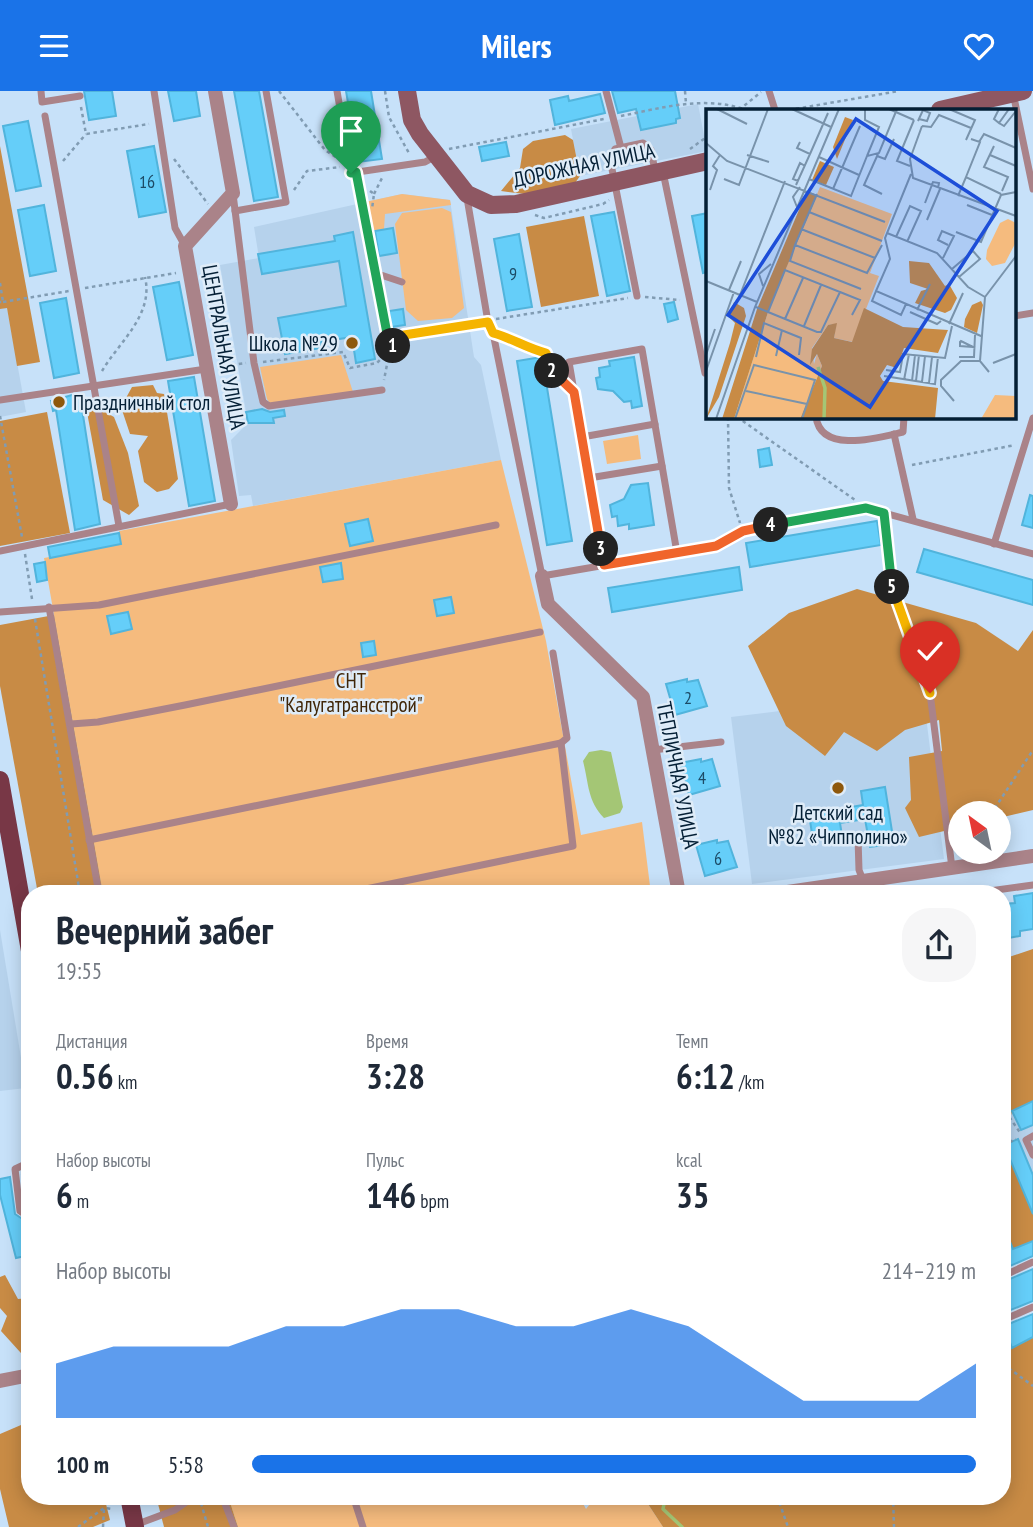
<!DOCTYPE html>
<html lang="ru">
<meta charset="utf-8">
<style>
body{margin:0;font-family:"PT Sans Narrow",sans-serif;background:#f6f6f7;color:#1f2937;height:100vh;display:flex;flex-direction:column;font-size:26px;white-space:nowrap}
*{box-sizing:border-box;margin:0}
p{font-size:23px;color:#747a83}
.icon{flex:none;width:38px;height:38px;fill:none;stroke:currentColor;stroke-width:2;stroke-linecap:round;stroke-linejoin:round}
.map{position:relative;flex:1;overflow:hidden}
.panel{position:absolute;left:21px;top:794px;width:990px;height:620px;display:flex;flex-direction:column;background:#fff;border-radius:28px;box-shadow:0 4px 18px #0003}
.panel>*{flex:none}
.needle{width:46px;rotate:327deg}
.controls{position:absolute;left:948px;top:710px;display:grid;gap:14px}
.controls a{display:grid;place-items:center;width:63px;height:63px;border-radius:50%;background:#fff;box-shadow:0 4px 18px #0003;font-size:35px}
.pin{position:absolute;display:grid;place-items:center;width:60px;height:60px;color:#fff;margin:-72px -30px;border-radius:50% 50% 50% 0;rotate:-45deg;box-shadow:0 0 7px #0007}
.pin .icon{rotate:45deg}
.km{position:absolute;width:35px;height:35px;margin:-18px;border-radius:50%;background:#222;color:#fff;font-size:19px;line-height:35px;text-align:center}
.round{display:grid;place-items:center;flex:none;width:74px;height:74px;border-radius:28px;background:#f6f6f7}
.headline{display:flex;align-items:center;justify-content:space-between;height:119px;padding:0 35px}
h1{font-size:38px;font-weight:700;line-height:52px}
.stats{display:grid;grid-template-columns:repeat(3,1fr);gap:10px;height:119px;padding:7px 35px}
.stats div{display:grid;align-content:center}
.stats b{font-size:35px;font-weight:700}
.stats small{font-size:19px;font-weight:400}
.stats p{font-size:19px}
.chart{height:196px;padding:14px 35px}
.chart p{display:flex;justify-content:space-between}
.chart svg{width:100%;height:126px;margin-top:7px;fill:#1a73e8;opacity:.7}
ul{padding:0 35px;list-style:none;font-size:23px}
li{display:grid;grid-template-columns:112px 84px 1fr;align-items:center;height:52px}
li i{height:18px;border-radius:9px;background:#1a73e8}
header{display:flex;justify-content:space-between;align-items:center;height:91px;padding:0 35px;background:#1a73e8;color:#fff;font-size:32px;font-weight:700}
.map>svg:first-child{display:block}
</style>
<header><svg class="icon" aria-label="menu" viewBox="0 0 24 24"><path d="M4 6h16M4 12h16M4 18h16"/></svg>Milers<svg class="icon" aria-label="heart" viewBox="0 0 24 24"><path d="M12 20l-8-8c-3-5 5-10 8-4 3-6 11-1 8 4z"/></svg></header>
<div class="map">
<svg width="1033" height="1436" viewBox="0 0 1033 1436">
<rect width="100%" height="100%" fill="#c7e1f9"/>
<g fill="#b6d2ec">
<polygon points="698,13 707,60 580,85 571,38"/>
<polygon points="402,103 450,109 474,266 481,274 501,369 253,415 251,404 239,405 231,349 248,332 220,174 259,167 254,136"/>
<polygon points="7,216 26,321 0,326 0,218"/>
<polygon points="923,602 944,768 752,793 731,626"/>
<polygon points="0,839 26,997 0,1000"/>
<polygon points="1033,1010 1033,1123 1004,1054 1012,1020"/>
</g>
<g fill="#f5bb7e">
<polygon points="402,103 450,109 451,114 385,123 384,138 370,140 365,111"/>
<polygon points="442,117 451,121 464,217 452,227 418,230 406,219 395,133 402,122"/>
<polygon points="341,264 353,301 270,312 267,308 260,276"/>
<polygon points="638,344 641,368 607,373 603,350"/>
<polygon points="501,369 546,550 581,744 642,731 651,803 103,803 44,467 121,453 119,440"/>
<polygon points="228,1405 579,1405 586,1418 596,1405 650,1405 648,1413 663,1436 238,1436"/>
</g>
<g fill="#c88b45">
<polygon points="565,44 573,49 580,85 575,92 525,103 501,100 520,77 523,58 533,50"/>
<polygon points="0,55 40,271 17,275 7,217 0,218"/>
<polygon points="584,125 599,205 541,216 526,136"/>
<polygon points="153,294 157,302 164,303 178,388 169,398 157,401 144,391 138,360 148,345 130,343 121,316 132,296"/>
<polygon points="85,310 114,326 128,362 139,415 129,424 103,409"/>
<polygon points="47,321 70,442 0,455 0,330"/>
<polygon points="857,498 976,532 1018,560 1033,539 1033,719 999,727 999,723 961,723 961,736 919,746 905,717 911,709 909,666 942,660 939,629 905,639 877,660 844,641 825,665 786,635 748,555 789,522"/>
<polygon points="54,524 103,803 38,803 0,595 0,534"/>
<polygon points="1033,858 1033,1010 1012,1020 1004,1054 1033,1123 1033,1150 1013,1159 1009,1148 1003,1151 1003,868"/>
<polygon points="5,1184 18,1208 30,1207 30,1272 1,1240 7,1225 0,1217 0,1186"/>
<polygon points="1033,1246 1033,1436 663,1436 648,1413 650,1405 1003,1405 1003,1253 1012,1256"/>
<polygon points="21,1334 30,1336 30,1405 104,1405 110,1429 93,1436 9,1436 0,1398 0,1343"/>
<polygon points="156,1405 228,1405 238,1436 164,1436"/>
</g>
<path fill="#a4c675" d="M 601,659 L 611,661 L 623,716 L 620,722 L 604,727 C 587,709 589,693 583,670 L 589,661 Z"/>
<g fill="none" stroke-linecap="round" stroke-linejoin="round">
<polyline stroke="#a4c675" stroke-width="3.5" points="636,1405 639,1408 665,1408 663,1418 682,1436"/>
</g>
<g fill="#65cef9" stroke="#51b4dc" stroke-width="2">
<polygon points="84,0 112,0 116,25 89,29"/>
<polygon points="168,0 196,0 200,25 174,30"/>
<polygon points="234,0 259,0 278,106 254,110"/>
<polygon points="346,0 371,0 382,68 358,71"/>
<polygon points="612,0 675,0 680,27 676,28 676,32 641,39 636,18 618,22"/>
<polygon points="600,3 605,22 555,34 550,9 568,5 569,10"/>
<polygon points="28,30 41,95 16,100 3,35"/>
<polygon points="506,51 509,65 482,70 479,56"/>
<polygon points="154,55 166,121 139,126 127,60"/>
<polygon points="44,114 56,180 30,185 18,119"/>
<polygon points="614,121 630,200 607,205 591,125"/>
<polygon points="708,122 708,181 703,182 692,125"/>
<polygon points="393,137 397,162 379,165 375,140"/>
<polygon points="353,141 375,268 356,272 352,246 320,251 321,257 285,263 278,227 346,215 339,170 262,183 258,163 335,150 334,145"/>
<polygon points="519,143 532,216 507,220 494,148"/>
<polygon points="179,191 193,264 167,269 153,196"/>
<polygon points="66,207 79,282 54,287 40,212"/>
<polygon points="674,211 678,228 668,231 664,213"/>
<polygon points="403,218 405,234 391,236 389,220"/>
<polygon points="542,266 572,450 547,454 517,270"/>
<polygon points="634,266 642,315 632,317 631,310 624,311 613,300 598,298 596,287 600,286 599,277 610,275 609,270"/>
<polygon points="194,286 215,410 189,415 168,290"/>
<polygon points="72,304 80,305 100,433 75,439 56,319 53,320 51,310"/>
<polygon points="262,318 270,321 284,319 285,325 273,327 274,332 248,332 246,321"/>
<polygon points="769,357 772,374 760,376 758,359"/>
<polygon points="648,392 654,434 629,438 629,433 618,435 617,425 612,426 610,414 624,408 631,394"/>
<polygon points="1030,404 1033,405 1033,437 1022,434"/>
<polygon points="368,428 373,450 350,455 345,433"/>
<polygon points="877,430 881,454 750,476 746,452"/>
<polygon points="119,442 121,453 50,467 48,456"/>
<polygon points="924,458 1033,489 1033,514 917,481"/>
<polygon points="45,471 47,489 37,491 34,473"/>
<polygon points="341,472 343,488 323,491 320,476"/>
<polygon points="739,476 742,499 612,521 608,497"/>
<polygon points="451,506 454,522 437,525 434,509"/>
<polygon points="128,521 132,538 111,543 107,525"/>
<polygon points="374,550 376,564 363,566 361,552"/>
<polygon points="687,588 687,591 698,589 707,615 675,624 666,593"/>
<polygon points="701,668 701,671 712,668 720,695 689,704 680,672"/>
<polygon points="885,696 894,753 870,756 865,728 840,732 842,745 813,749 809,723 863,714 861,700"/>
<polygon points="717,749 717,752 728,750 737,776 705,785 696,754"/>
<polygon points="1033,802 1033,838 1020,840 1020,845 1003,848 1003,813 1015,812 1014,805"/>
<polygon points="1033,1010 1033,1034 1021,1039 1012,1020"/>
<polygon points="1018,1048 1033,1084 1033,1123 1004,1054"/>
<polygon points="30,1083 30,1119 26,1117 22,1084"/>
<polygon points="10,1086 15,1123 30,1133 30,1164 16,1167 0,1104 0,1088"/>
<polygon points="1003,1134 1013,1158 1033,1150 1033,1165 1003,1178"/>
<polygon points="1033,1178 1033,1210 1003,1222 1003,1191"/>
<polygon points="1033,1223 1033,1246 1012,1257 1004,1235"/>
</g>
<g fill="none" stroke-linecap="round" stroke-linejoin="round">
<g stroke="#819cb3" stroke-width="2.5" stroke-dasharray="3.5 3.5" stroke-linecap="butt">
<polyline points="279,0 325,59 339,68"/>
<polyline points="385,0 389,26 410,64"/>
<polyline points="685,0 686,13"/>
<polyline points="81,16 86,43 149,33"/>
<polyline points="739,19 761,1"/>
<polyline points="789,19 899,0"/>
<path d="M 621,25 C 661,17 706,4 746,19"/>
<polyline points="449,58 604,28"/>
<polyline points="690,58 708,45"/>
<polyline points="174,68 208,113"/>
<polyline points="63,70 86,43"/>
<polyline points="294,99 307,80 340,76"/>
<polyline points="370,100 374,103 372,118"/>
<polyline points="374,103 382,87"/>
<polyline points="535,124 544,127 603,113 609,109"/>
<polyline points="0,192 3,211 0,211"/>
<polyline points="379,192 390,258 384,289"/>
<polyline points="85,197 176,182"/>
<polyline points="645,206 680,209"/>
<polyline points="3,211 69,200"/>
<polyline points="496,228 628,207"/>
<polyline points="502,244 523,256 546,262 553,281 561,289"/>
<polyline points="263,271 343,261 350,277 377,272 404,244 479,232"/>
<polyline points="218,276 246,272"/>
<path d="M 102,280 C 119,251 154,224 145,186"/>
<polyline points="0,325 22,446"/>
<polyline points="728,326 729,397 740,432"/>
<polyline points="737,326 855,409"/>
<polyline points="912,374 1015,354"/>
<polyline points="886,434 892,496 927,592"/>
<polyline points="25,463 32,508"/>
<polyline points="35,528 80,803"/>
<polyline points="991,723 1033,659"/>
<polyline points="1003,1023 1010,1027 1021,1043"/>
<polyline points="1003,1054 1016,1048"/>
<polyline points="1003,1273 1033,1295"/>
<polyline points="146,1405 147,1409"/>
<polyline points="777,1405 788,1436"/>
<polyline points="893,1405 894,1436"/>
<polyline points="201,1412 208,1436"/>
<polyline points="78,1436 104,1417 112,1418"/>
<polyline points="103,1436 104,1418"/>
</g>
<g stroke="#aa8389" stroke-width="7">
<polyline points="41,0 42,11 80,5"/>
<polyline points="154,0 175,137 185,155"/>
<polyline points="337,0 351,82 425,71 436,65"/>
<polyline points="606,0 621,57"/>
<polyline points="769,0 775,19"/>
<polyline points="1013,2 1033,98"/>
<polyline points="45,25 119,435"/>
<polyline points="356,81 372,173 378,183 402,191"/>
<polyline points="663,81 705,282"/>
<polyline points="233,103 254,272 263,311 269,315 382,299"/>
<polyline points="467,107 488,231 493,242 542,485 716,455 743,440 866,417 1033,463"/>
<polyline points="235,120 286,111 266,0"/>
<polyline points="637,205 610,68 615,58 643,52 651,59 655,80"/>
<polyline points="1014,225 1033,222"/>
<polyline points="0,309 206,278"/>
<path d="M 816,326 C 821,363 877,347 903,341 L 904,326"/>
<polyline points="894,343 913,428"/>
<polyline points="582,346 655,333"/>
<polyline points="589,387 662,375"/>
<polyline points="994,453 1033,327"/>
<polyline points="0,460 231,413"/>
<polyline points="604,474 569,271 642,258 677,462"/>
<polyline points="49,516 99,803"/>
<polyline points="0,521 99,514 496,434"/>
<polyline points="930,602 952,777"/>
<polyline points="71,633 98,631 185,614 540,541"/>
<polyline points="653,659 721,651"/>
<polyline points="858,747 859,779 863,789"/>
<polyline points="89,749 561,652 567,647 553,562"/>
<polyline points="876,789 878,803"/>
<polyline points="342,803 573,755 561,652"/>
<polyline points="968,803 1033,794"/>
<polyline points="1033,1045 1026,1049 1033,1064"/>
<polyline points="30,1071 15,1078 20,1120 30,1127"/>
<polyline points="1003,1185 1033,1171"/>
<polyline points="1003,1229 1033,1216"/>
<polyline points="222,1405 234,1436"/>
<polyline points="353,1405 363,1436"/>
<polyline points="135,1434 175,1419 195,1405"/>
</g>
<g stroke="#aa8389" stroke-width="14">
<polyline points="215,0 233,102 185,155 231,413"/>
<polyline points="542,485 548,513 643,606 679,803"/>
<polyline points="774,803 1033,765"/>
<polyline points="0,1290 30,1284"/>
</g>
<g stroke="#8e5762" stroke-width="18">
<polyline points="407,0 412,29 420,43 467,103 491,114 516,113 708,70"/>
<polyline points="940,19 1023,0"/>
</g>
<g stroke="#783746" stroke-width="18">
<polyline points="0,689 30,860"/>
<polyline points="129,1405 135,1436"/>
</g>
</g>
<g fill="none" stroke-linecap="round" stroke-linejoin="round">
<g stroke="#fff" stroke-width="14">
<polyline id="split-1" points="351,82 356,81 390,258 393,255"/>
</g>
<g stroke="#fff" stroke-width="14">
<path id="split-2" d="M 393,255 L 404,244 L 488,231 L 493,242 C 512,247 526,257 546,262 L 552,280"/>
</g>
<g stroke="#fff" stroke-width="14">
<polyline id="split-3" points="552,280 574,301 601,458"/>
</g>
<g stroke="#fff" stroke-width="14">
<polyline id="split-4" points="601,458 604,474 716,455 743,440 771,434"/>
</g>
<g stroke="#fff" stroke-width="14">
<polyline id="split-5" points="771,434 866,417 884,422 892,496"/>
</g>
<g stroke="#fff" stroke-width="14">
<polyline id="split-6" points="892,496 930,602"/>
</g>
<use href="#split-1" stroke="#22a559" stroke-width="9"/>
<use href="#split-2" stroke="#f5b400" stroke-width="9"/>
<use href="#split-3" stroke="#f0652b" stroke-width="9"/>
<use href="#split-4" stroke="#f0652b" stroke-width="9"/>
<use href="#split-5" stroke="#22a559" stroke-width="9"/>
<use href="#split-6" stroke="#f5b400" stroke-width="9"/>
</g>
<g fill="#8e580c" stroke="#dfecf8" stroke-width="2.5">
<circle cx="352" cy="252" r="7"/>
<circle cx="59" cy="311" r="7"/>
<circle cx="838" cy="697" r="7"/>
</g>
<g text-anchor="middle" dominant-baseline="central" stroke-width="5" stroke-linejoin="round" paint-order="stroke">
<g font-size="18" fill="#1c4b66">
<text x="147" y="90">16</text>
<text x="513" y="182">9</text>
<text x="688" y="606">2</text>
<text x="702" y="686">4</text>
<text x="718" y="767">6</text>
</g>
<g font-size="21" fill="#041f35" stroke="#dfecf8">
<text transform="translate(584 74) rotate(-12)">ДОРОЖНАЯ УЛИЦА</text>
<text transform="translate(224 256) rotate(80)">ЦЕНТРАЛЬНАЯ УЛИЦА</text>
<text transform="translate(678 684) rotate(79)">ТЕПЛИЧНАЯ УЛИЦА</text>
</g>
<g font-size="21" fill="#041f35" stroke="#dfecf8" text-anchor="end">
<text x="338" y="252">Школа №29</text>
<text x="73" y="311" text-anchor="start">Праздничный стол</text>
<text x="838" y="721" text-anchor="middle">Детский сад<tspan x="838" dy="24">№82 «Чипполино»</tspan></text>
</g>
<g font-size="21" fill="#402607" stroke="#dfecf8">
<text x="351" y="589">СНТ<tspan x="351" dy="24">"Калугатрансстрой"</tspan></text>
</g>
</g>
<g transform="translate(706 18)">
<rect width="310" height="310" fill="#c7e1f9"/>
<path d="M 114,78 L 186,105 L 164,164 L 173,167 L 147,233 L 128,229 L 130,215 L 122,216 L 106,239 L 108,255 L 111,245 L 116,257 L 94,310 L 28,310 L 63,200 ZM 302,110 L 310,114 L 310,133 L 299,154 L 286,157 L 280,150 L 281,141 L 294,114 ZM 289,286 L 310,287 L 310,310 L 275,310 Z" fill="#f5bb7e"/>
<path d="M 139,8 L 147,11 L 131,50 L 127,38 ZM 114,52 L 128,58 L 120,76 L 106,71 ZM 101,82 L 111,86 L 63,200 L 28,310 L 16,310 L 51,200 ZM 203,152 L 223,154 L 239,177 L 243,175 L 251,189 L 245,201 L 239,204 L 209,194 L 215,182 L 222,180 L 204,174 ZM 275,192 L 277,196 L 271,224 L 258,218 L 259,210 L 266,196 ZM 28,193 L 38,199 L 40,207 L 13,288 L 0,310 L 24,234 L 29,214 L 23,208 ZM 158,199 L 197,218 L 242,221 L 232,244 L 198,239 L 191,259 L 181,256 L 174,267 L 177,272 L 232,279 L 229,310 L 94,310 L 116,257 L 111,245 L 104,256 L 106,240 L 122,216 L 131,214 L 128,229 L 146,233 Z" fill="#c88b45"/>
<path fill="none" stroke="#a4c675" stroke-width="3.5" d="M 112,258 L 119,279 L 118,310"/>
<path fill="none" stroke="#7993ab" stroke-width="2" d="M 11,0 L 41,15M 86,0 L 125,18M 159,0 L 159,11 L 173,18 L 161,47M 183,0 L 208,11M 243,0 L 269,11 L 260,31M 293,0 L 288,10 L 293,14 L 303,0M 212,12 L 217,1 L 224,4 L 221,12 L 213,10M 293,14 L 298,17 L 310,2M 216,17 L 204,50 L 207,69 L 310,107M 216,17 L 225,18 L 233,6 L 265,19M 273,33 L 278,25 L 310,39M 0,34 L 21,52 L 179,113M 288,37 L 278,58 L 302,68 L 296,82M 104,45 L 122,4M 172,45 L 158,76 L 176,85M 41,46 L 63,53M 284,46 L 310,57M 171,47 L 179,50 L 188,30M 113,48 L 153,66M 204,57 L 191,52 L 208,11M 205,65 L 179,129 L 184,150 L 170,182 L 275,227M 260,68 L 274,33 L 265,30M 18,70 L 33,76 L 62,0M 103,70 L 145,87 L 161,47 L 173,44 L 191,0M 92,72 L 87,70 L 94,54 L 99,57M 90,76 L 104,45 L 91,39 L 94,33M 127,80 L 154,17M 4,81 L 11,61 L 7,57 L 14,46M 111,85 L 89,136 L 161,164 L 169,149M 252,87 L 260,68 L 295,85M 219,94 L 227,73 L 233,74 L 232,79M 261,96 L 286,106M 91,98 L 87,88 L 94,78M 103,103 L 176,132M 221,111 L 234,80M 95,120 L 169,149 L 176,136M 250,123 L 275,133 L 295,86 L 310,83M 181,124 L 231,144 L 262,178 L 279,188M 190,128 L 204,97 L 215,102 L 201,133M 89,136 L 84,152 L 155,180M 237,149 L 248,127 L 236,122 L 232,131 L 242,136M 246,160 L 267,142 L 274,150 L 253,168M 0,172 L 51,193M 57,177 L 53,165 L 65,155M 23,181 L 35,152M 170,182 L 166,192 L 195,206 L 200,195M 134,183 L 154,191 L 146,206M 34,186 L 79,72M 50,198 L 62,203 L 111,223 L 115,223 L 134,183 L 79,161 L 62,203M 211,201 L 224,175M 204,203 L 231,215 L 235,212M 79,210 L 97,169M 243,215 L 257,184M 98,217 L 115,176M 267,238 L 254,237 L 254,233 L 255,232 L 269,239M 0,246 L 9,220M 70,247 L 76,221M 50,248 L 58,214 L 95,229 L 93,246M 253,248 L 268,248 L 269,226M 274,252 L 279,188 L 310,147M 287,254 L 310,245M 180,261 L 194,263 L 197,245 L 239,249 L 246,217M 0,262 L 28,183M 178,267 L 229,275 L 232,248M 198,271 L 203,245M 206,272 L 209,246M 210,272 L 213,246M 216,273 L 219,247M 223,274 L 226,248M 40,282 L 101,295M 248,292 L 235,277 L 235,271 L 255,252 L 274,252 L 283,263M 10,310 L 49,198 L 133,0M 29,310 L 48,256 L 109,271 L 96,310"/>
<path fill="#1d4ed8" fill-opacity="0.15" stroke="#1d4ed8" stroke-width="3.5" d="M 150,10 L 291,102 L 164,298 L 22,206 Z"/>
<rect width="310" height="310" fill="none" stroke="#041f35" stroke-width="3.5"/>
</g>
</svg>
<div class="controls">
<a><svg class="needle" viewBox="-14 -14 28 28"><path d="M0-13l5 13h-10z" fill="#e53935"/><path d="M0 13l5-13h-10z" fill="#747a83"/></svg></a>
</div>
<div class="pin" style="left:351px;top:82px;background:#1e9e55"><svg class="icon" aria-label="arrive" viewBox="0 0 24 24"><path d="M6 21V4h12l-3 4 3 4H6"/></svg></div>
<div class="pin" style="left:930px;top:602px;background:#d93025"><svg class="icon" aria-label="check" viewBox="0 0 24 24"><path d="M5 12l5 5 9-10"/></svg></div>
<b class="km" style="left:393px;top:255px">1</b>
<b class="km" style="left:552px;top:280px">2</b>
<b class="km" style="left:601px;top:458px">3</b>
<b class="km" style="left:771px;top:434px">4</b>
<b class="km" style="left:892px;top:496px">5</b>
<section class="panel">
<div class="headline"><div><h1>Вечерний забег</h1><p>19:55</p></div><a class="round"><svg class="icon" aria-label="share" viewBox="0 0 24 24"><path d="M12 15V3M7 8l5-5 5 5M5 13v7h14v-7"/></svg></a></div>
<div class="stats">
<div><p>Дистанция</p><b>0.56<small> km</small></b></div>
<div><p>Время</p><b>3:28</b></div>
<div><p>Темп</p><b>6:12<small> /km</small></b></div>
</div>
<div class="stats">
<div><p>Набор высоты</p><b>6<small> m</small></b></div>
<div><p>Пульс</p><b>146<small> bpm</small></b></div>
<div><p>kcal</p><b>35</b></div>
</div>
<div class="chart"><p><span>Набор высоты</span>214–219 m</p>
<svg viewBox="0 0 160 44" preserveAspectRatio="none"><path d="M0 44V25L10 19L20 19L30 19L40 12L50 12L60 6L70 6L80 12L90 12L100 6L110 12L120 25L130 38L140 38L150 38L160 25V44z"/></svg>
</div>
<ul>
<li><b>100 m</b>5:58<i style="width:100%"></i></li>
</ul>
</section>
</div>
